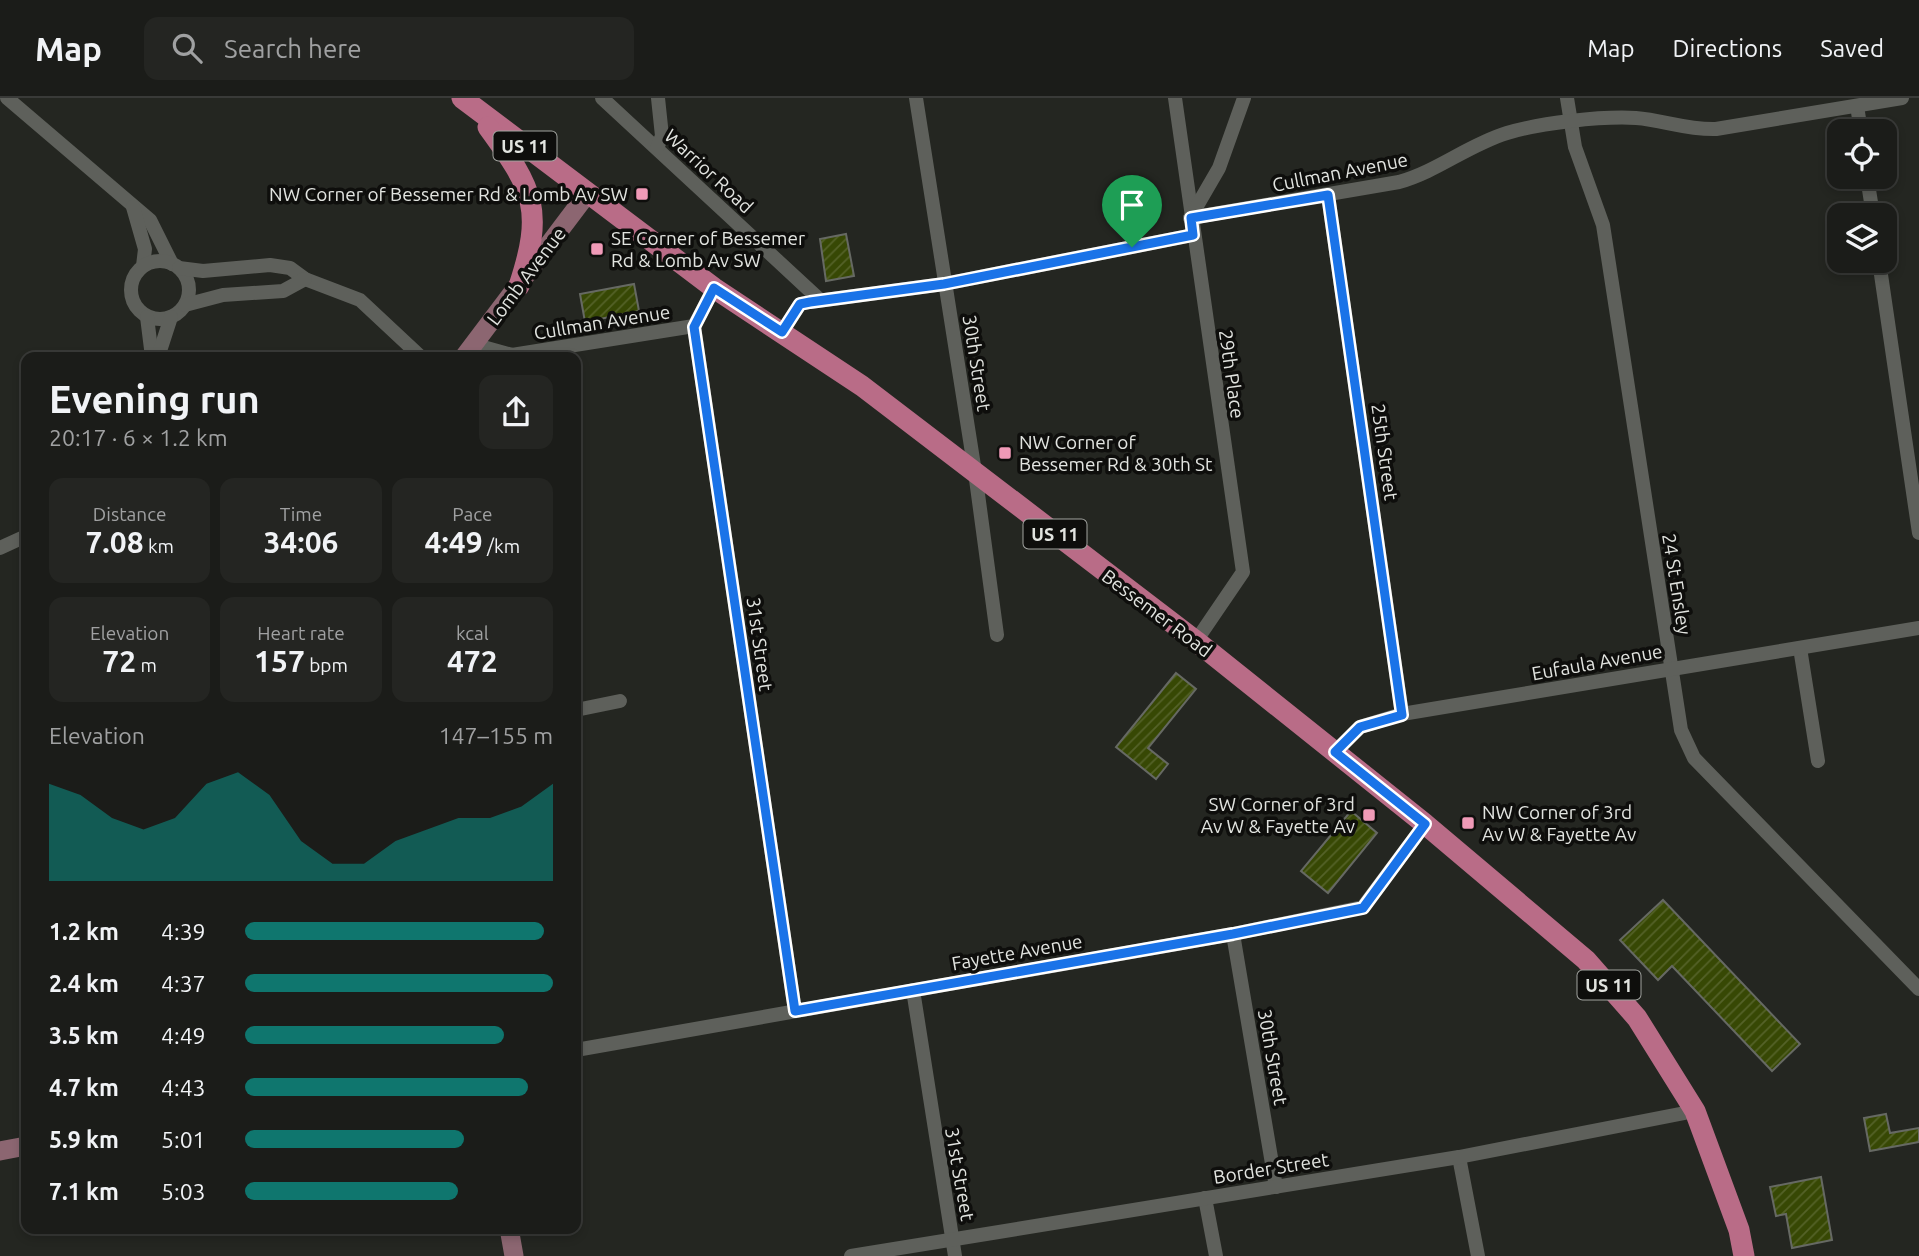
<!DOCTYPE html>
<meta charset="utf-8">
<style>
body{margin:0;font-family:Ubuntu,sans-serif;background:#242522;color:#f1f3f6;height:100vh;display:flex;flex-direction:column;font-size:26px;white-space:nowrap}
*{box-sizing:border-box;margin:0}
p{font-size:23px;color:#a0a1a2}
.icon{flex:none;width:38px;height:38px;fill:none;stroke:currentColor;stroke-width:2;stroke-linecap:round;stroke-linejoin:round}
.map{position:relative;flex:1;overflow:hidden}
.sheet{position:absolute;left:21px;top:254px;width:560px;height:882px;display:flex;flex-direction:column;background:#1b1c19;border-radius:14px;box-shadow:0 4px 10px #0003,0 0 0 2px #393a38}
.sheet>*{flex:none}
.fabs{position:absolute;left:1827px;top:21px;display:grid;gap:14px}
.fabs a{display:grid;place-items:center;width:70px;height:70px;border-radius:14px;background:#1b1c19;box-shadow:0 4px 10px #0003,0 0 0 2px #393a38;font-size:35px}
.pin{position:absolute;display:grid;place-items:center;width:60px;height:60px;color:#fff;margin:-72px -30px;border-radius:50% 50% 50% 0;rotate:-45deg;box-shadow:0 0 7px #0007}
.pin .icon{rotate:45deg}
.round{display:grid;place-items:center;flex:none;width:74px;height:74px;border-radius:14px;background:#242522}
.head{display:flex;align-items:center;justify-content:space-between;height:119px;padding:0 28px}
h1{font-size:38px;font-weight:700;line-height:52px}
.figures{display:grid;grid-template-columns:repeat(3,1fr);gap:10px;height:119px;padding:7px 28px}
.figures div{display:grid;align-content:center;border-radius:14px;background:#242522;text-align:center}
.figures b{font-size:30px;font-weight:700}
.figures small{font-size:19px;font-weight:400}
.figures p{font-size:19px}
.chart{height:196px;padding:14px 28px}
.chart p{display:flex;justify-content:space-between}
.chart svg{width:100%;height:126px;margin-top:7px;fill:#0f766e;opacity:.7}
ul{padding:0 28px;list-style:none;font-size:23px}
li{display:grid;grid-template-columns:112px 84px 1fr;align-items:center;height:52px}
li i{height:18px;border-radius:9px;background:#0f766e}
header{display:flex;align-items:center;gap:42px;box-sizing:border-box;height:98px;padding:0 35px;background:#1b1c19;border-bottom:2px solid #393a38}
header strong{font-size:33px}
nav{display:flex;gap:38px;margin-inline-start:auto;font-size:24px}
.search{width:490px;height:63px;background:#242522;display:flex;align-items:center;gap:18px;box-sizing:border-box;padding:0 24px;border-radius:14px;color:#a0a1a2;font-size:26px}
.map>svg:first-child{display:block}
</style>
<header>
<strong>Map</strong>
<div class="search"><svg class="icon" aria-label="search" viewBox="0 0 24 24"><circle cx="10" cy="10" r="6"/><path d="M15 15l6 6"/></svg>Search here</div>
<nav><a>Map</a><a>Directions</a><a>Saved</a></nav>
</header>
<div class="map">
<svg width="1919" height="1158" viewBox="0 0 1919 1158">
<defs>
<pattern id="building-hatch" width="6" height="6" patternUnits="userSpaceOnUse" patternTransform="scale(1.75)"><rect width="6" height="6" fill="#374804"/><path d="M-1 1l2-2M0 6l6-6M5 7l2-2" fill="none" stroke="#546228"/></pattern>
</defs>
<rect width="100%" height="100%" fill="#242621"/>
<g fill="url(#building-hatch)" stroke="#666963" stroke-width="2">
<polygon points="846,136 854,178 826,183 820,141"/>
<polygon points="634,186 639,213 585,224 580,196"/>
<polygon points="1176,575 1196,591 1148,650 1168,666 1156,681 1116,649"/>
<polygon points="1351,713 1377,735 1328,795 1301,773"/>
<polygon points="1663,802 1800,946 1772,973 1672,868 1658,882 1620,842"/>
<polygon points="1886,1016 1890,1035 1919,1030 1919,1044 1870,1053 1864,1020"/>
<polygon points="1821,1079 1832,1142 1792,1150 1786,1116 1776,1118 1770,1089"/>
</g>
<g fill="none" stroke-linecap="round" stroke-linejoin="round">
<g stroke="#5e605b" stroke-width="14">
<polyline points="7,0 150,122 172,166"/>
<polyline points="602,0 820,202"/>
<polyline points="916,0 975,374 997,537"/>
<polyline points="1175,0 1243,474 1196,543"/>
<polyline points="1567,0 1575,49 1603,127 1681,632 1694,660 1919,891"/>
<polyline points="1857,8 1861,33"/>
<polyline points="657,50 662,38 658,0"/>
<polyline points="1867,79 1873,117"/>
<polyline points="1328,97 1402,616"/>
<polyline points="133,109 145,151 143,168"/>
<path d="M 1190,120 L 1399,84 C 1438,73 1468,47 1507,35 C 1540,25 1601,18 1636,20 C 1663,22 1687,32 1716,31 L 1902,0"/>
<polyline points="1190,120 1219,70 1244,0"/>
<polyline points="1879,163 1919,435"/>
<circle cx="160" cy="192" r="29"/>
<polyline points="179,170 203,173 270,167 290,170 305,181 360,202 421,259"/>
<polyline points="714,190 694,228 795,913"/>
<polyline points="185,207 223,197 283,193 305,181"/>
<polyline points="147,219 152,259"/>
<polyline points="782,234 800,206 810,204 944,186 1193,137"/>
<polyline points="476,247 512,257 694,228"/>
<polyline points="158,259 171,219"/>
<polyline points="0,450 26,438"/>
<polyline points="1800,550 1818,663"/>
<polyline points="576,612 620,603"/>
<polyline points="1335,654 1360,629 1402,616 1919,530"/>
<polyline points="1233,836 1276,1089"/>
<polyline points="913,892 955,1158"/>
<polyline points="576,952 1233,836 1363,809 1425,726"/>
<polyline points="1459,1059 1478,1158"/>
<polyline points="1205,1100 1216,1158"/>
<polyline points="851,1158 1459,1059 1695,1013"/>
</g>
<g stroke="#8c6671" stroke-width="19">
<polyline points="464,259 587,96"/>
<polyline points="0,1053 26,1048"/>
<polyline points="509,1130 514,1158"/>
</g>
<g stroke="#b96c87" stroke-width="21">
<polyline points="462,0 714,190 862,288 1196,543 1425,726 1586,862 1637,920 1695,1013 1739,1132 1744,1158"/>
<path d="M 488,29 C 534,92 544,112 519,188"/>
</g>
</g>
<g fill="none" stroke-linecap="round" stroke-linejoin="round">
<g stroke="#fff" stroke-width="14">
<polygon id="route" points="1328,97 1402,617 1360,629 1335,654 1425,726 1363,810 1233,836 795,913 694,229 714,190 782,234 800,206 810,204 944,186 1193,137 1191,120"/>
</g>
<use href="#route" stroke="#1a73e8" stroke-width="9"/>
</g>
<g fill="#f09ab7" stroke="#0e0e0c" stroke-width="2.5">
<rect x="635" y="89" width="14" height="14" rx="3.5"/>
<rect x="590" y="144" width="14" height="14" rx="3.5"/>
<rect x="998" y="348" width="14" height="14" rx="3.5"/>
<rect x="1362" y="710" width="14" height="14" rx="3.5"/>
<rect x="1461" y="718" width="14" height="14" rx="3.5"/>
</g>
<g text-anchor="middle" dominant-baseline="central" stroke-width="7" stroke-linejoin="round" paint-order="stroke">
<g fill="#0e0e0c" stroke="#a2a4a0" stroke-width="2">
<rect x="493.5" y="33.5" width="63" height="29" rx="5"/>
<rect x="1023.5" y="421.5" width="63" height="29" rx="5"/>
<rect x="1577.5" y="872.5" width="63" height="29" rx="5"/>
</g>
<g font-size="18" font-weight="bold" fill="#e2e4e0">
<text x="525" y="48">US 11</text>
<text x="1055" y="436">US 11</text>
<text x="1609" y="887">US 11</text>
</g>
<g font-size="19" fill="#e2e4e0" stroke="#0e0e0c">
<text transform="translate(709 73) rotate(43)">Warrior Road</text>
<text transform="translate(1340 74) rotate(-11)">Cullman Avenue</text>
<text transform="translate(526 178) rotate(-53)">Lomb Avenue</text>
<text transform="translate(602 224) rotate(-9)">Cullman Avenue</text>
<text transform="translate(977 265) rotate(81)">30th Street</text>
<text transform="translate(1232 276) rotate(82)">29th Place</text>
<text transform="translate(1385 354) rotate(82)">25th Street</text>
<text transform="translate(1677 486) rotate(81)">24 St Ensley</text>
<text transform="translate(1157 515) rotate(37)">Bessemer Road</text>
<text transform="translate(760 546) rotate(82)">31st Street</text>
<text transform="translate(1597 564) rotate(-10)">Eufaula Avenue</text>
<text transform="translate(1017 854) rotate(-10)">Fayette Avenue</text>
<text transform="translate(1273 959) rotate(80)">30th Street</text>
<text transform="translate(1271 1070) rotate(-9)">Border Street</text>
<text transform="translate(960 1076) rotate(80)">31st Street</text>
</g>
<g font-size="19" fill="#e2e4e0" stroke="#0e0e0c" text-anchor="start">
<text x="628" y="96" text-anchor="end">NW Corner of Bessemer Rd &amp; Lomb Av SW</text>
<text x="611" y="140">SE Corner of Bessemer<tspan x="611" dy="22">Rd &amp; Lomb Av SW</tspan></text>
<text x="1019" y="344">NW Corner of<tspan x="1019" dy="22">Bessemer Rd &amp; 30th St</tspan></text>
<text x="1355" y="706" text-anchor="end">SW Corner of 3rd<tspan x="1355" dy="22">Av W &amp; Fayette Av</tspan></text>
<text x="1482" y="714">NW Corner of 3rd<tspan x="1482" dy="22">Av W &amp; Fayette Av</tspan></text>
</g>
</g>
</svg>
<div class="fabs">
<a><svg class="icon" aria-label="locate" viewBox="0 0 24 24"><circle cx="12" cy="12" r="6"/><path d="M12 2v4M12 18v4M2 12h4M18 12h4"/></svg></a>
<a><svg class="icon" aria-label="layers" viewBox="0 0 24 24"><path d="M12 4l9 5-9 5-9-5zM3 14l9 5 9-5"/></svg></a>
</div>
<div class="pin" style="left:1132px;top:149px;background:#1e9e55"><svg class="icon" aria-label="arrive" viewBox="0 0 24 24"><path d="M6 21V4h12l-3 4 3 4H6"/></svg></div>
<section class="sheet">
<div class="head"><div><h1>Evening run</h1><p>20:17 · 6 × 1.2 km</p></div><a class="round"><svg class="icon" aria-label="share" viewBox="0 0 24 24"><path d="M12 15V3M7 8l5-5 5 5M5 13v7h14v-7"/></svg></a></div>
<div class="figures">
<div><p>Distance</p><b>7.08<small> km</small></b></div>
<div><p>Time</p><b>34:06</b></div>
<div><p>Pace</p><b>4:49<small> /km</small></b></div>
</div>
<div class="figures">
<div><p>Elevation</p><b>72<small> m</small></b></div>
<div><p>Heart rate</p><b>157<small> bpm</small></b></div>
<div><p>kcal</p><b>472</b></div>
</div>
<div class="chart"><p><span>Elevation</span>147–155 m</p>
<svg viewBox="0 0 160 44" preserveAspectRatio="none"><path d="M0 44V10L10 14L20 22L30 26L40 22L50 10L60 6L70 14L80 30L90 38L100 38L110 30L120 26L130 22L140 22L150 18L160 10V44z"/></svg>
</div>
<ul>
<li><b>1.2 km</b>4:39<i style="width:97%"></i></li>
<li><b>2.4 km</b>4:37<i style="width:100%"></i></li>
<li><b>3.5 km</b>4:49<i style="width:84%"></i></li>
<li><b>4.7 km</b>4:43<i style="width:92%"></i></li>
<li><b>5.9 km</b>5:01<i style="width:71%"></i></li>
<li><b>7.1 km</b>5:03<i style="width:69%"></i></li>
</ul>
</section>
</div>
